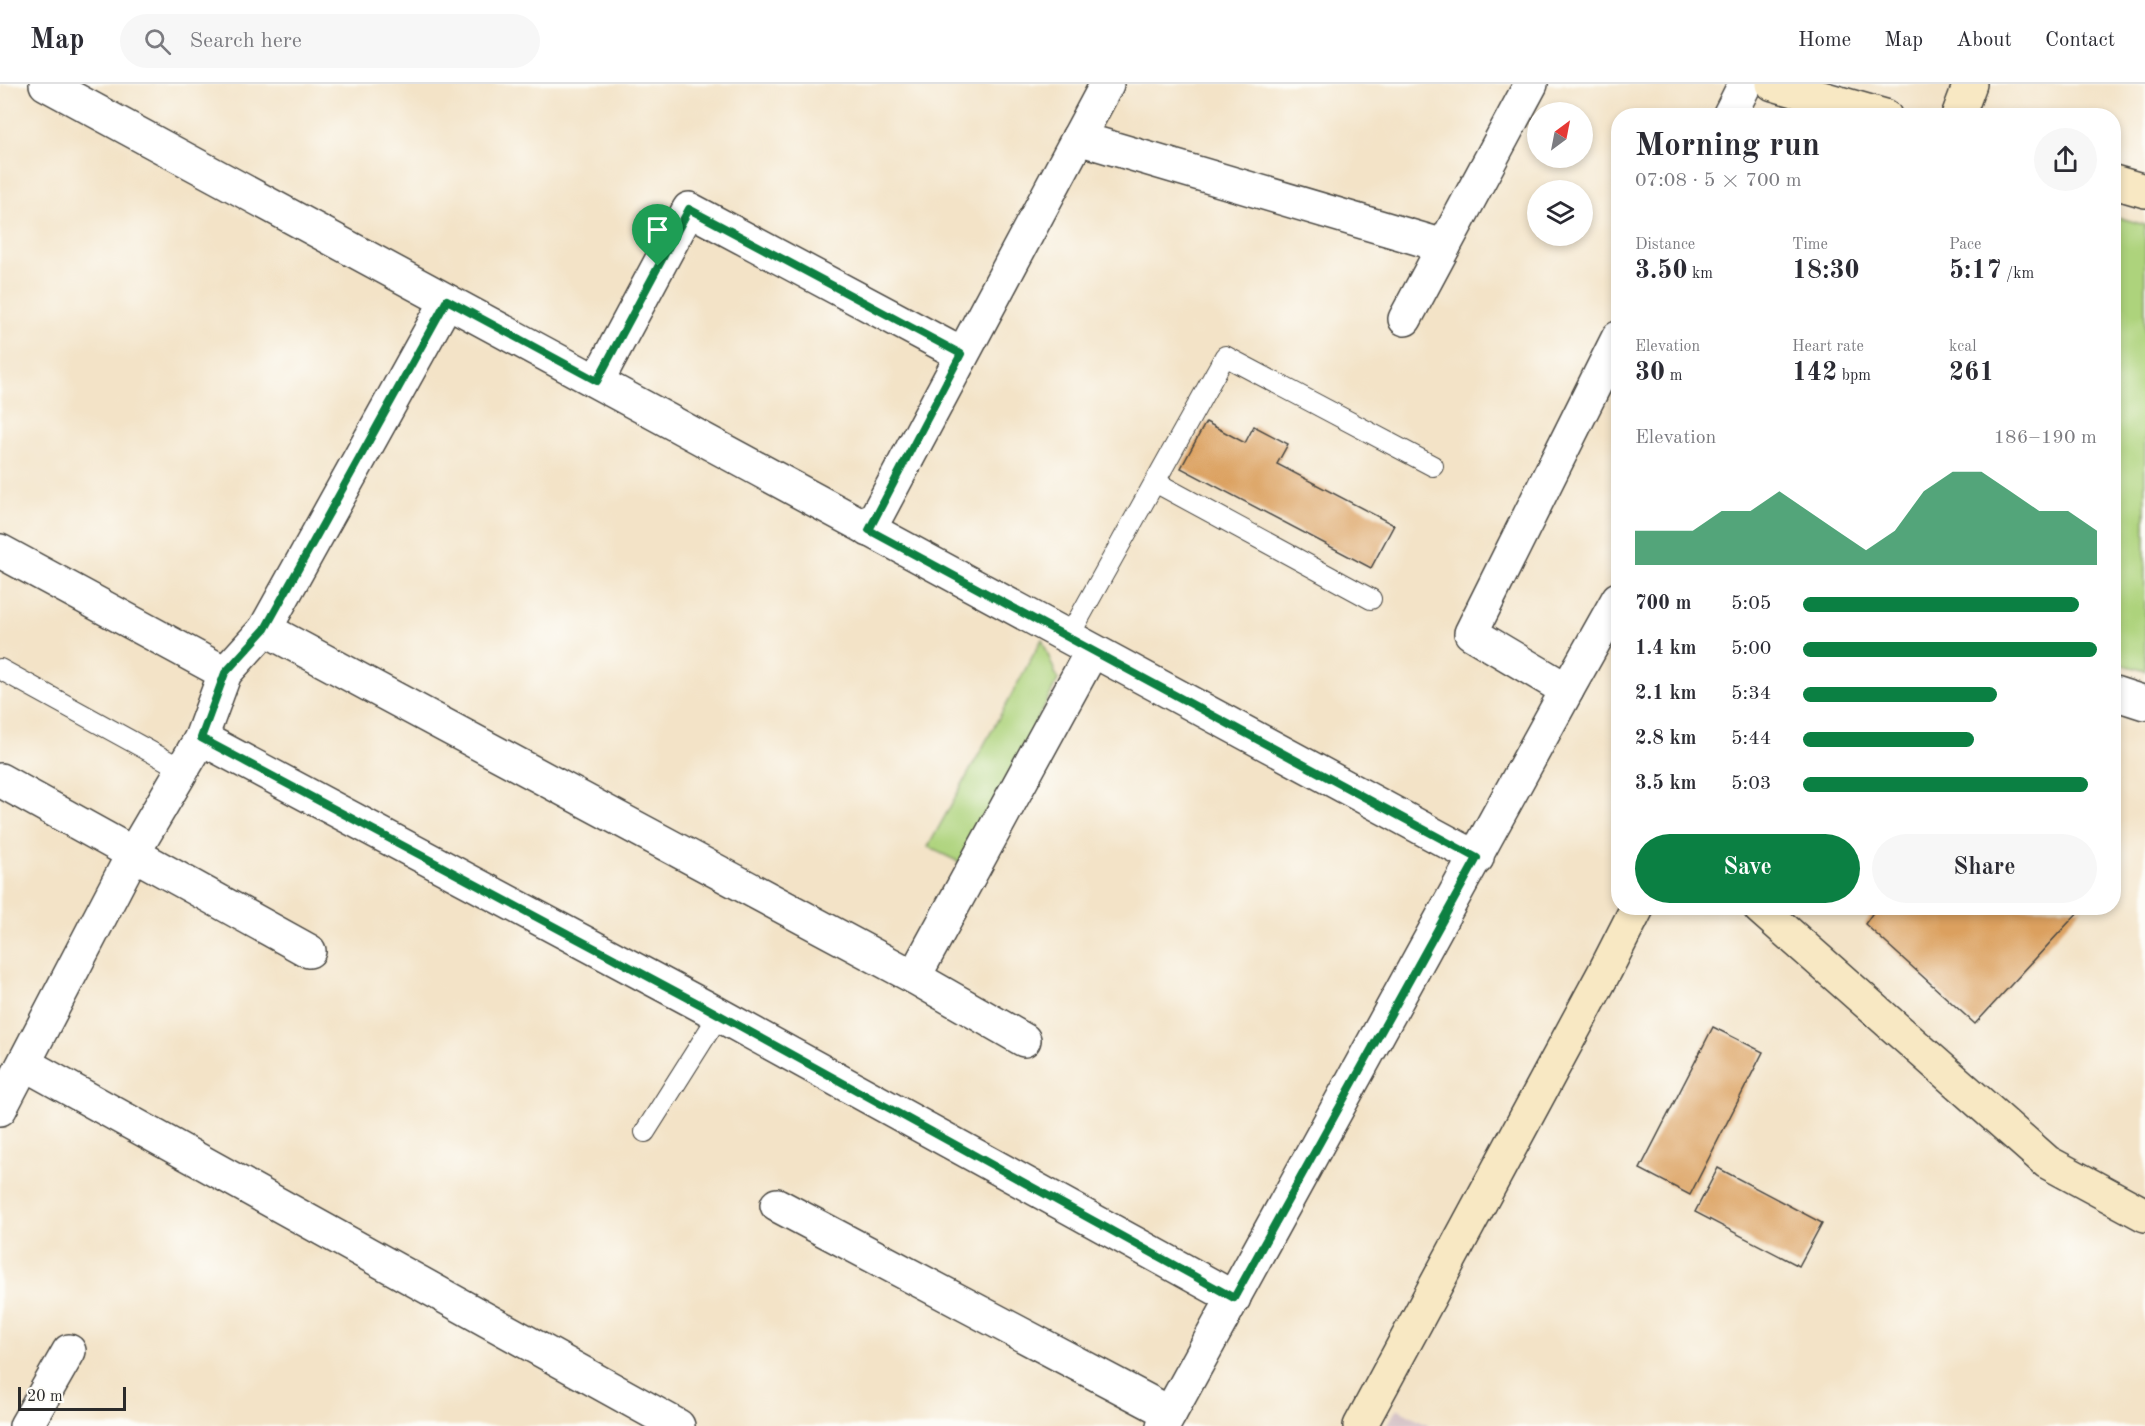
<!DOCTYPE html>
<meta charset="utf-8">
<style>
body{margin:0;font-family:"Old Standard TT",serif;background:#f7f7f7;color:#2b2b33;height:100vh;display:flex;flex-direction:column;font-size:22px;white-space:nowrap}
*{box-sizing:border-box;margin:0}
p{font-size:20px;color:#7c7c81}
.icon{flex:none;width:33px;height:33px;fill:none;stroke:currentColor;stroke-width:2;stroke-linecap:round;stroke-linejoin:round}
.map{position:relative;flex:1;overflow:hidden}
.sheet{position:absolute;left:1611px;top:24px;width:510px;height:807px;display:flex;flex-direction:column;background:#fff;border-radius:24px;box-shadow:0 3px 9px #0003}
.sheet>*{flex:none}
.needle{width:39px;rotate:32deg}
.controls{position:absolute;left:1527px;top:18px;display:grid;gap:12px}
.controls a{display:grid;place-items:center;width:66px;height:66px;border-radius:50%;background:#fff;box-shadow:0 3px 9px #0003;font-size:30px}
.scale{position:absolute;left:18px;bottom:15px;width:108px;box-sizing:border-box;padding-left:6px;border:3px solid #2b2b2b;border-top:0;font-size:16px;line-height:21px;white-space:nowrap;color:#2b2b2b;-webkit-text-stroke:4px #fdfcf7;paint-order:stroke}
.pin{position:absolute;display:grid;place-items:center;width:51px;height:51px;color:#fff;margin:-62px -26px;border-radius:50% 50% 50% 0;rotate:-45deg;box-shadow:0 0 6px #0007}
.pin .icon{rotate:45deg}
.round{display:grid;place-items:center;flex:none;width:63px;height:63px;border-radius:32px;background:#f7f7f7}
.head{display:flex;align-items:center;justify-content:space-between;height:102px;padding:0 24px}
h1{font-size:33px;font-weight:700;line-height:45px}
.figures{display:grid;grid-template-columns:repeat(3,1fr);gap:9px;height:102px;padding:6px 24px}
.figures div{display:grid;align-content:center}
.figures b{font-size:26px;font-weight:700}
.figures small{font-size:16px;font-weight:400}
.figures p{font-size:16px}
.chart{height:168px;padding:12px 24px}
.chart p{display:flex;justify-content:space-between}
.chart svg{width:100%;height:108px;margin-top:6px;fill:#0b8043;opacity:.7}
.cta{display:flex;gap:12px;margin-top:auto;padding:12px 24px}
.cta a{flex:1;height:69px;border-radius:36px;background:#0b8043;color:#fff;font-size:24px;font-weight:700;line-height:69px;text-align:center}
.cta a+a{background:#f7f7f7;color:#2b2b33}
ul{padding:0 24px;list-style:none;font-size:20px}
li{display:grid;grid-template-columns:96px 72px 1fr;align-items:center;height:45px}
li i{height:15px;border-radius:8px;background:#0b8043}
header{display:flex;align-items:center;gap:36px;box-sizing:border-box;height:84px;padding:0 30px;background:#fff;border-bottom:2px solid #e1e1e2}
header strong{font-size:28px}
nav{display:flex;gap:33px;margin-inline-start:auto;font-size:21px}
.search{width:420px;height:54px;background:#f7f7f7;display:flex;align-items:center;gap:15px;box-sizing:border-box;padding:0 21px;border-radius:33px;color:#7c7c81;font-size:22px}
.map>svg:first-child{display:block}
</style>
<header>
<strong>Map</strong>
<div class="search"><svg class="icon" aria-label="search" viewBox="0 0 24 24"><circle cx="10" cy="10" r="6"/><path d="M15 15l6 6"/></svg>Search here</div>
<nav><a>Home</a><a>Map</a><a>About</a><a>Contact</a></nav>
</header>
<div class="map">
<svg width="2145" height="1342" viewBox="0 0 2145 1342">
<rect width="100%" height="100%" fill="#fdfcf7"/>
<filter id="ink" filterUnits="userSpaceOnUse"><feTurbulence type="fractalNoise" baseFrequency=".0167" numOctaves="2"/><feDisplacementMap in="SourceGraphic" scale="12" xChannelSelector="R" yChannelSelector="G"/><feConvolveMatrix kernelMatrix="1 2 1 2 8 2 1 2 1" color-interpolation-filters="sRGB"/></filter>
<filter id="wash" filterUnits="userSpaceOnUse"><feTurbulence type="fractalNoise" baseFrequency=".008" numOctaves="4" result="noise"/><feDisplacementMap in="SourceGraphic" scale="24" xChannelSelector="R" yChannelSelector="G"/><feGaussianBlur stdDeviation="1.35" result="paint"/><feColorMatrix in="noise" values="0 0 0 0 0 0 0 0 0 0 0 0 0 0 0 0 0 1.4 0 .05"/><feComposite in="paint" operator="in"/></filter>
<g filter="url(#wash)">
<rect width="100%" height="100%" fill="#f3e3c7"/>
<polygon fill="#d2bec2" points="1397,1324 1431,1342 1387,1342"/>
<g fill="#add37c" stroke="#6c7f54" stroke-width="1.5">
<polygon points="2114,132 2145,141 2145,587 2114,578"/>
<polygon points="1042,555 1058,596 961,779 928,763"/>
</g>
<g id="blocks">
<g fill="#dba05f">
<polygon points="1206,338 1245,359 1254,342 1288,360 1277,380 1394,441 1371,484 1181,384"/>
<polygon points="1876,824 2082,824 1975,940 1865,840"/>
<polygon points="1713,943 1763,968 1690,1111 1640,1085"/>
<polygon points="1718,1084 1822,1139 1799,1182 1695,1128"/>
</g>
</g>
</g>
<g filter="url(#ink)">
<use href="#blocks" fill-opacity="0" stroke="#494742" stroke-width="1.5"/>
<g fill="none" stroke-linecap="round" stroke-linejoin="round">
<g stroke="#494742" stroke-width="22">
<g id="lane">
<polyline points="1155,398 1371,515"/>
<polyline points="1068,554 1225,272 1433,382"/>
<polyline points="0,585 182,685"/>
<polyline points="645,1048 719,931"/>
</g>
</g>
<g stroke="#494742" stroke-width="36">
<g id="street">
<polyline points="46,0 1477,774"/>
<polyline points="1729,32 1745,0"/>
<polyline points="1078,54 1444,162"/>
<polyline points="1405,235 1531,0"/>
<polyline points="597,297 689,125 961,270"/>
<polyline points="869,446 1107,0"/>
<polyline points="0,467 225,589"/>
<polyline points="265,545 914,893 1092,567"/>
<polyline points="1567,606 1618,515"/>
<polyline points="2114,609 2145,619"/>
<polyline points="201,654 705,923 1234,1214"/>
<polyline points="0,696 309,867"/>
<polyline points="914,893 1024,956"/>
<polyline points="25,980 678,1342"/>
<polyline points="0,1025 134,768 201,654 225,589 265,545 447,217"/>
<polyline points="777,1121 1170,1329"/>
<polyline points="26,1342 69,1267"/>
<polyline points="1163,1342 1567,606 1471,549 1618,254"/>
</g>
</g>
<g stroke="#494742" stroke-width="36">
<g id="secondary">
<polyline points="1773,0 1885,32"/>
<polyline points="1958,32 1970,0"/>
<polyline points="2114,98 2145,107"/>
<polyline points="1760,824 2047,1078 2145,1131"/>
<polyline points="1360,1342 1605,887 1637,824"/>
</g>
</g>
<use href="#lane" stroke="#fff" stroke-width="20"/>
<use href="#street" stroke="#fff" stroke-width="33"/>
<use href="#secondary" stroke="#f8e8c3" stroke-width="33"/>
</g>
</g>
<g fill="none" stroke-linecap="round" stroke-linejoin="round" filter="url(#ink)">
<g stroke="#fff" stroke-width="12">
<polygon id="route" points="689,125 961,270 869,446 1477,774 1234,1214 705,923 201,654 225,589 265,545 447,216 597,297"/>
</g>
<use href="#route" stroke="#0b8043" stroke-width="8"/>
</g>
</svg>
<div class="controls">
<a><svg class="needle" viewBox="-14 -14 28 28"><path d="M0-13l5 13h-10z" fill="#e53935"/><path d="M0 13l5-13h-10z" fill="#7c7c81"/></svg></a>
<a><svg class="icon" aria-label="layers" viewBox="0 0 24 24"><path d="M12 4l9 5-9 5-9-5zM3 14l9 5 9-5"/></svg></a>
</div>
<div class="scale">20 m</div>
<div class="pin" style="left:658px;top:182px;background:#1e9e55"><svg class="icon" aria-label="arrive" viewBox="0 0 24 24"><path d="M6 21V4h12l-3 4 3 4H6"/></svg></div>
<section class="sheet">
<div class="head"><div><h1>Morning run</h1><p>07:08 · 5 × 700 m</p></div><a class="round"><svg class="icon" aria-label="share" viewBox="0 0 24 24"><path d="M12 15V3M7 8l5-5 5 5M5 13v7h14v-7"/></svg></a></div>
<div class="figures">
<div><p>Distance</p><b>3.50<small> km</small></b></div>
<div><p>Time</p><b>18:30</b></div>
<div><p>Pace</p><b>5:17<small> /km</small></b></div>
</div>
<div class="figures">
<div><p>Elevation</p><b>30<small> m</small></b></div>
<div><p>Heart rate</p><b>142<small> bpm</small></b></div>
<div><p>kcal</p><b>261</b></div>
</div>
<div class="chart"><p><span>Elevation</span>186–190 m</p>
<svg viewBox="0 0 160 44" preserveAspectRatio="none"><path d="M0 44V30L10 30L20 30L30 22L40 22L50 14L60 22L70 30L80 38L90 30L100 14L110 6L120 6L130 14L140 22L150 22L160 30V44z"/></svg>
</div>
<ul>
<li><b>700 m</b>5:05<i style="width:94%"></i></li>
<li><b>1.4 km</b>5:00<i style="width:100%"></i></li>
<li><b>2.1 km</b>5:34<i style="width:66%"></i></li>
<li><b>2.8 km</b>5:44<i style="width:58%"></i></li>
<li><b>3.5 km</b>5:03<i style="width:97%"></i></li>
</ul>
<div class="cta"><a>Save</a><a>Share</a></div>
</section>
</div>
